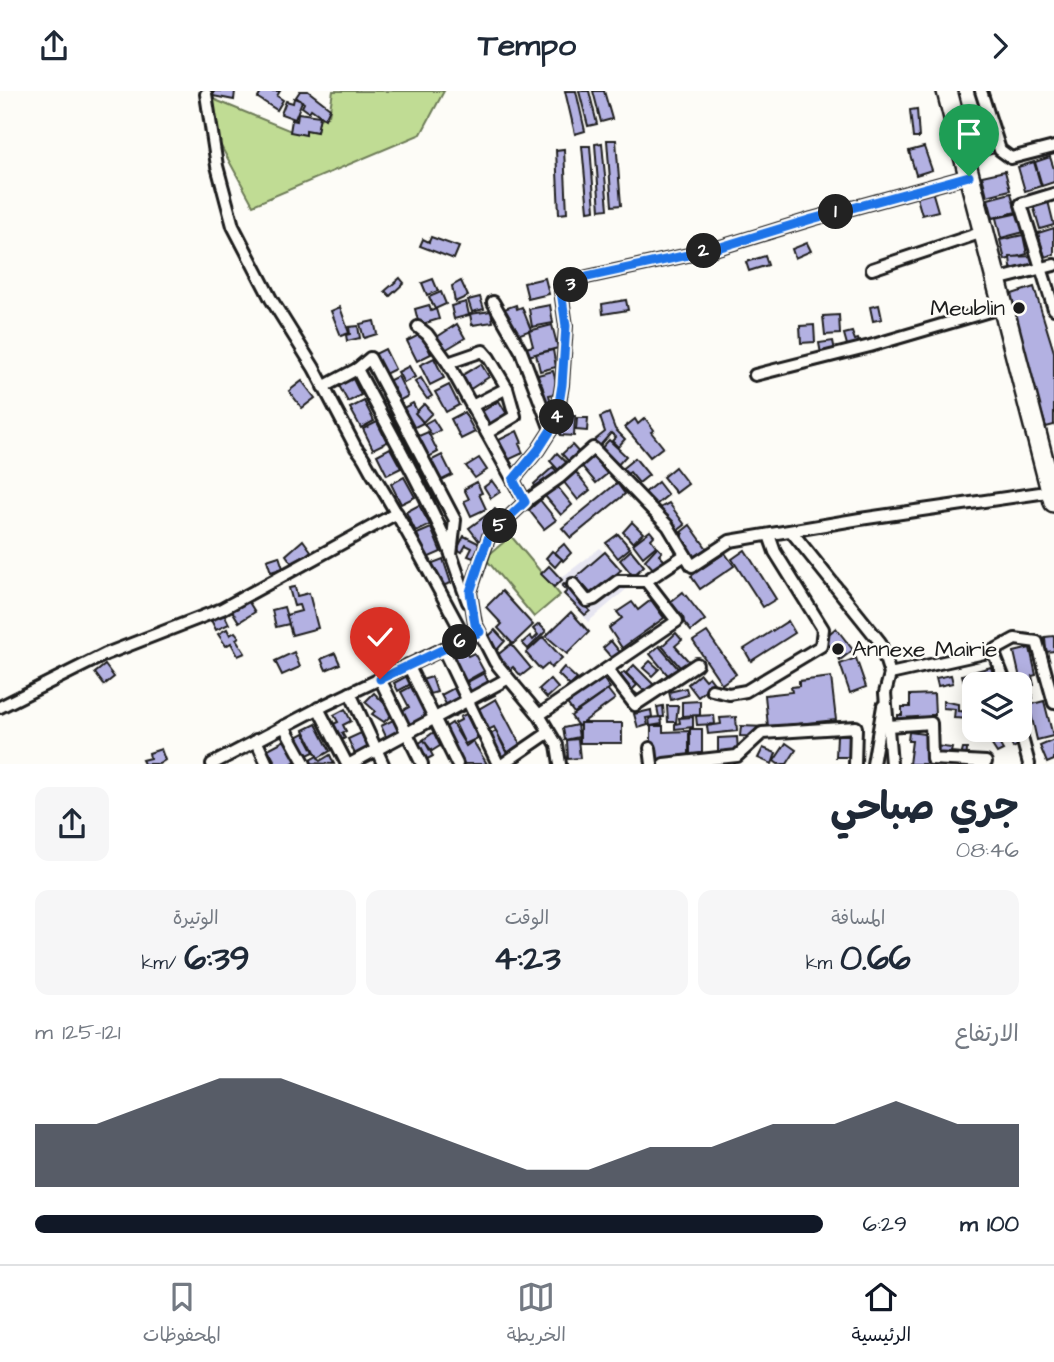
<!DOCTYPE html>
<html lang="ar">
<meta charset="utf-8">
<style>
body{margin:0;font-family:"Architects Daughter","Playpen Sans Arabic",sans-serif;background:#f6f6f7;color:#1f2937;direction:rtl;height:100vh;display:flex;flex-direction:column;font-size:26px;white-space:nowrap}
*{box-sizing:border-box;margin:0}
p{font-size:23px;color:#747a83}
.icon{flex:none;width:38px;height:38px;fill:none;stroke:currentColor;stroke-width:2;stroke-linecap:round;stroke-linejoin:round}
.map{position:relative;height:673px;overflow:hidden;direction:ltr}
.drawer{display:flex;flex-direction:column;background:#fff;flex:1}
.drawer>*{flex:none}
.buttons{position:absolute;left:962px;top:581px;display:grid;gap:14px}
.buttons a{display:grid;place-items:center;width:70px;height:70px;border-radius:14px;background:#fff;box-shadow:0 4px 18px #0003;font-size:35px}
.pin{position:absolute;display:grid;place-items:center;width:60px;height:60px;color:#fff;margin:-72px -30px;border-radius:50% 50% 50% 0;rotate:-45deg;box-shadow:0 0 7px #0007}
.pin .icon{rotate:45deg}
.km{position:absolute;width:35px;height:35px;margin:-18px;border-radius:50%;background:#222;color:#fff;font-size:19px;line-height:35px;text-align:center}
.round{display:grid;place-items:center;flex:none;width:74px;height:74px;border-radius:14px;background:#f6f6f7}
.summary{display:flex;align-items:center;justify-content:space-between;height:119px;padding:0 35px}
h1{font-size:38px;font-weight:700;line-height:52px}
.figures{display:grid;grid-template-columns:repeat(3,1fr);gap:10px;height:119px;padding:7px 35px}
.figures div{display:grid;align-content:center;border-radius:14px;background:#f6f6f7;text-align:center}
.figures b{font-size:35px;font-weight:700}
.figures small{font-size:19px;font-weight:400}
.figures p{font-size:19px}
.chart{height:196px;padding:14px 35px}
.chart p{display:flex;justify-content:space-between}
.chart svg{width:100%;height:126px;margin-top:7px;fill:#111827;opacity:.7}
ul{padding:0 35px;list-style:none;font-size:23px}
li{display:grid;grid-template-columns:112px 84px 1fr;align-items:center;height:52px}
li i{height:18px;border-radius:9px;background:#111827}
header{display:flex;justify-content:space-between;align-items:center;height:91px;padding:0 35px;background:#fff;font-size:32px;font-weight:700}
.tabs{display:flex;justify-content:space-around;align-items:center;height:98px;border-top:2px solid #e0e1e3;background:#fff;font-size:19px;color:#747a83}
.tabs a{display:grid;justify-items:center;gap:4px}
.tabs .current{color:#111827}
.map>svg:first-child{display:block}
</style>
<header><svg class="icon" aria-label="forward" viewBox="0 0 24 24"><path d="M9 5l7 7-7 7"/></svg>Tempo<svg class="icon" aria-label="share" viewBox="0 0 24 24"><path d="M12 15V3M7 8l5-5 5 5M5 13v7h14v-7"/></svg></header>
<div class="map">
<svg width="1054" height="673" viewBox="0 0 1054 673">
<rect width="100%" height="100%" fill="#fdfcf7"/>
<filter id="ink" filterUnits="userSpaceOnUse"><feTurbulence type="fractalNoise" baseFrequency=".0143" numOctaves="2"/><feDisplacementMap in="SourceGraphic" scale="14" xChannelSelector="R" yChannelSelector="G"/><feConvolveMatrix kernelMatrix="1 2 1 2 8 2 1 2 1" color-interpolation-filters="sRGB"/></filter>
<g filter="url(#ink)">
<polygon fill="#e7e6f1" points="600,457 629,496 588,531 557,490"/>
<g fill="#c0dc94" stroke="#6e7c58" stroke-width="2">
<polygon points="333,0 444,0 421,43 253,114 216,46 208,6 291,40 329,24"/>
<polygon points="511,445 560,504 534,526 485,467"/>
</g>
<g fill="#b3b1e2" stroke="#1c1c1c" stroke-width="2">
<polygon points="214,0 235,0 234,9 213,5"/>
<polygon points="262,0 280,0 277,5 283,9 277,19 258,7"/>
<polygon points="300,0 308,0 330,17 325,28 311,18 309,21 302,16 304,12 296,6"/>
<polygon points="565,0 576,0 585,40 575,43"/>
<polygon points="579,0 589,0 597,33 588,35"/>
<polygon points="593,0 604,0 612,28 601,31"/>
<polygon points="294,7 302,10 295,28 281,23 286,10 293,12"/>
<polygon points="917,18 919,47 913,47 910,19"/>
<polygon points="298,22 320,25 317,41 306,39 306,44 290,41 292,29 297,30"/>
<polygon points="994,42 999,61 976,67 971,47"/>
<polygon points="607,49 616,49 621,114 612,115"/>
<polygon points="602,52 608,118 600,119 595,53"/>
<polygon points="582,55 590,55 595,119 588,120"/>
<polygon points="924,56 932,79 916,84 909,60"/>
<polygon points="564,58 567,122 559,123 556,59"/>
<polygon points="1050,66 1054,78 1054,91 1042,95 1035,71"/>
<polygon points="1034,71 1041,95 1025,100 1018,76"/>
<polygon points="1005,80 1010,99 987,105 982,85"/>
<polygon points="931,96 938,120 922,124 915,100"/>
<polygon points="1011,102 1016,121 993,127 988,108"/>
<polygon points="1048,110 1054,134 1040,138 1033,114"/>
<polygon points="1019,122 1024,141 1001,147 996,127"/>
<polygon points="1054,137 1054,163 1045,166 1038,142"/>
<polygon points="1023,144 1027,163 1005,169 1000,149"/>
<polygon points="431,146 459,156 454,168 420,155 423,148 429,151"/>
<polygon points="807,152 811,160 795,167 792,158"/>
<polygon points="765,165 768,174 749,180 746,171"/>
<polygon points="1035,165 1036,185 1012,186 1010,166"/>
<polygon points="400,187 404,192 390,205 385,200"/>
<polygon points="545,187 549,203 528,208 524,192"/>
<polygon points="433,188 438,200 427,204 422,192"/>
<polygon points="461,190 468,205 455,211 452,195"/>
<polygon points="1034,196 1054,261 1054,334 1046,336 1006,205"/>
<polygon points="441,201 446,213 435,218 429,206"/>
<polygon points="480,206 484,218 472,221 468,209"/>
<polygon points="626,209 628,219 603,223 602,213"/>
<polygon points="466,211 469,224 454,228 451,215"/>
<polygon points="429,214 431,220 436,218 439,228 419,234 415,218"/>
<polygon points="516,214 517,218 522,216 531,239 515,245 504,218"/>
<polygon points="550,214 553,232 532,236 529,218"/>
<polygon points="879,214 882,228 873,230 870,216"/>
<polygon points="340,216 349,242 341,245 331,220"/>
<polygon points="491,220 493,231 472,234 470,223"/>
<polygon points="839,224 840,243 825,244 823,225"/>
<polygon points="374,230 377,243 364,247 360,233"/>
<polygon points="457,233 465,247 445,259 437,246"/>
<polygon points="552,234 558,257 528,265 526,257 533,255 529,240"/>
<polygon points="814,234 815,251 801,252 800,235"/>
<polygon points="358,235 360,247 347,250 346,244 350,243 349,236"/>
<polygon points="852,241 855,249 858,248 861,256 849,261 844,243"/>
<polygon points="421,243 431,263 417,270 407,250"/>
<polygon points="833,250 836,265 822,268 819,252"/>
<polygon points="385,258 395,278 381,285 371,265"/>
<polygon points="553,259 556,276 540,280 536,263"/>
<polygon points="434,267 444,287 430,294 420,274"/>
<polygon points="481,273 489,286 469,299 461,285"/>
<polygon points="409,275 415,286 404,292 398,281"/>
<polygon points="553,280 559,302 549,304 552,317 544,319 538,300 543,298 541,291 536,292 534,285"/>
<polygon points="351,284 361,304 348,311 337,291"/>
<polygon points="398,285 408,305 395,312 384,292"/>
<polygon points="421,287 432,305 427,308 415,291"/>
<polygon points="302,290 315,307 302,317 289,300"/>
<polygon points="449,294 459,314 446,321 435,301"/>
<polygon points="364,310 374,330 361,337 350,317"/>
<polygon points="499,310 508,325 487,338 478,323"/>
<polygon points="413,312 423,332 409,339 399,319"/>
<polygon points="424,313 432,322 423,331 415,322"/>
<polygon points="464,321 475,341 461,348 451,328"/>
<polygon points="609,322 615,338 625,348 618,356 612,350 616,346 611,342 597,358 591,352 605,341 600,326"/>
<polygon points="561,325 575,325 574,345 560,344"/>
<polygon points="577,327 588,327 587,340 576,339"/>
<polygon points="645,327 654,339 651,341 663,356 650,366 625,336 635,328 638,333"/>
<polygon points="433,328 440,339 432,344 424,333"/>
<polygon points="377,331 387,351 373,358 363,338"/>
<polygon points="517,340 522,352 519,353 523,362 508,369 499,349"/>
<polygon points="428,341 438,361 425,368 414,347"/>
<polygon points="609,349 626,365 614,378 596,363"/>
<polygon points="572,354 581,364 571,373 562,363"/>
<polygon points="390,357 401,377 387,384 377,364"/>
<polygon points="557,362 571,376 563,384 550,370"/>
<polygon points="442,364 452,384 438,391 428,371"/>
<polygon points="592,364 607,383 596,392 580,373"/>
<polygon points="479,367 487,379 475,387 466,375"/>
<polygon points="635,367 649,384 639,392 630,381 624,385 619,380"/>
<polygon points="553,376 564,389 542,408 534,393"/>
<polygon points="675,376 688,393 676,402 663,386"/>
<polygon points="575,380 590,399 578,409 563,390"/>
<polygon points="404,386 415,406 401,413 391,393"/>
<polygon points="492,390 500,401 491,407 484,396"/>
<polygon points="477,391 482,402 479,403 486,418 471,425 464,410 469,408 464,398"/>
<polygon points="658,391 668,404 652,417 642,404"/>
<polygon points="617,392 625,403 571,447 562,437"/>
<polygon points="557,395 572,414 561,424 545,405"/>
<polygon points="540,409 556,429 544,438 529,419"/>
<polygon points="669,412 685,434 673,443 652,421"/>
<polygon points="419,414 430,434 416,441 406,421"/>
<polygon points="495,418 505,431 479,450 469,437"/>
<polygon points="632,431 643,442 633,452 623,441"/>
<polygon points="690,434 710,462 694,475 678,447 683,443 681,441"/>
<polygon points="431,437 441,461 427,467 417,443"/>
<polygon points="650,440 654,445 651,448 656,455 643,466 633,453"/>
<polygon points="618,443 630,457 618,467 606,452"/>
<polygon points="464,445 480,453 473,467 468,465 472,457 466,454 462,461 457,458"/>
<polygon points="303,449 311,460 293,474 286,464"/>
<polygon points="564,453 571,462 563,470 555,461"/>
<polygon points="657,456 662,461 659,464 666,471 656,481 645,469"/>
<polygon points="631,459 644,475 633,485 620,469"/>
<polygon points="745,459 776,508 763,516 732,468"/>
<polygon points="552,460 562,468 555,476 546,467"/>
<polygon points="605,461 621,479 592,504 576,486"/>
<polygon points="725,462 734,475 700,498 691,485"/>
<polygon points="279,465 283,477 271,481 267,469"/>
<polygon points="443,468 451,492 439,496 430,473"/>
<polygon points="549,475 562,489 554,496 541,483"/>
<polygon points="564,493 590,520 585,524 564,503 567,500 562,495"/>
<polygon points="295,496 297,505 309,502 318,537 292,544 286,524 301,520 299,514 294,515 289,497"/>
<polygon points="502,500 533,534 513,553 498,537 502,533 486,516"/>
<polygon points="683,501 705,529 691,540 669,512"/>
<polygon points="247,508 255,521 239,531 231,518"/>
<polygon points="651,509 664,527 622,557 609,537 622,527 617,521 632,511 638,519"/>
<polygon points="284,516 289,533 276,536 272,519"/>
<polygon points="223,521 229,533 216,539 210,527"/>
<polygon points="571,521 589,541 567,563 546,545"/>
<polygon points="788,530 795,542 751,570 744,558"/>
<polygon points="539,533 546,540 528,558 522,552 530,545 533,549 538,544 533,538"/>
<polygon points="836,537 853,559 840,569 824,547"/>
<polygon points="227,538 230,544 235,541 239,546 236,548 245,562 238,565 231,552 226,555 218,543"/>
<polygon points="495,539 505,550 495,561 484,550"/>
<polygon points="707,541 736,583 722,593 693,550"/>
<polygon points="676,542 682,549 675,555 693,575 685,582 662,555"/>
<polygon points="1054,545 1054,560 1046,561 1045,546"/>
<polygon points="543,546 562,567 551,577 548,573 541,579 526,562"/>
<polygon points="611,550 628,571 621,577 603,557"/>
<polygon points="511,553 531,577 521,585 513,576 506,582 494,567"/>
<polygon points="659,555 681,581 672,589 650,563"/>
<polygon points="1030,557 1036,584 1032,585 1034,594 1030,595 1033,607 1025,609 1014,561"/>
<polygon points="465,560 468,565 474,562 484,580 459,594 446,570"/>
<polygon points="294,561 300,576 282,584 275,570"/>
<polygon points="335,562 340,573 326,579 321,568"/>
<polygon points="856,567 866,596 850,602 840,573"/>
<polygon points="650,570 659,578 652,585 643,577"/>
<polygon points="105,574 114,586 104,594 95,582"/>
<polygon points="634,574 659,599 651,607 626,582"/>
<polygon points="564,576 577,588 570,595 558,583"/>
<polygon points="991,576 996,593 975,593 975,600 967,602 962,584"/>
<polygon points="624,581 637,594 632,599 644,609 637,615 615,589"/>
<polygon points="484,582 495,604 485,609 481,601 467,608 460,595"/>
<polygon points="700,583 705,589 709,586 716,595 709,597 698,606 688,593"/>
<polygon points="951,584 953,592 938,595 936,587"/>
<polygon points="407,585 411,593 398,600 394,592"/>
<polygon points="432,586 437,601 423,605 418,590"/>
<polygon points="602,586 610,597 574,622 566,611"/>
<polygon points="831,586 836,629 768,636 765,604 792,601 791,596 799,595 799,590"/>
<polygon points="550,588 558,597 547,607 539,598"/>
<polygon points="412,595 427,624 413,632 415,636 405,641 396,623 409,616 401,601"/>
<polygon points="454,597 466,619 453,626 441,604"/>
<polygon points="686,597 688,604 671,609 669,601"/>
<polygon points="608,599 615,608 578,635 571,625"/>
<polygon points="374,602 394,622 384,631 372,623 375,620 365,611"/>
<polygon points="934,603 935,624 931,624 931,636 898,637 898,624 902,624 902,616 910,616 910,604"/>
<polygon points="496,608 522,657 509,664 494,636 482,642 472,622"/>
<polygon points="700,610 700,624 682,625 682,611"/>
<polygon points="943,610 958,613 958,620 971,621 971,628 954,627 955,618 943,617"/>
<polygon points="1044,610 1053,645 1037,649 1029,614"/>
<polygon points="663,615 664,626 661,626 662,633 650,635 649,627 659,626 657,616"/>
<polygon points="667,615 678,615 676,631 668,631"/>
<polygon points="345,618 351,630 343,634 346,640 342,642 345,647 334,653 331,634 338,631 334,624"/>
<polygon points="651,619 652,626 646,627 648,634 638,637 634,623"/>
<polygon points="466,623 478,647 465,653 455,632 461,629 460,626"/>
<polygon points="714,624 715,633 697,634 696,625"/>
<polygon points="693,626 693,636 675,638 675,633 680,632 679,627"/>
<polygon points="736,626 737,640 708,643 707,635 721,633 720,627"/>
<polygon points="393,629 400,644 388,650 381,635"/>
<polygon points="452,632 466,655 473,650 487,673 460,673 440,640"/>
<rect x="580" y="632" width="42" height="20"/>
<polygon points="316,633 330,660 318,667 304,639"/>
<polygon points="577,634 579,646 565,649 563,637"/>
<polygon points="651,635 663,635 663,641 689,640 689,670 651,670"/>
<polygon points="741,635 765,636 765,646 740,645"/>
<rect x="690" y="638" width="12" height="28"/>
<polygon points="1005,639 1019,639 1025,651 1013,657"/>
<polygon points="496,640 510,669 502,673 484,646"/>
<polygon points="434,641 443,653 432,660 423,649"/>
<polygon points="909,641 932,644 928,673 909,673 912,650 908,650"/>
<polygon points="998,641 1004,651 1000,654 1003,659 997,662 988,648"/>
<polygon points="304,642 314,661 301,667 291,649"/>
<polygon points="361,642 372,666 359,672 348,648"/>
<polygon points="837,644 851,644 850,666 836,666"/>
<polygon points="737,646 738,660 718,661 718,647"/>
<polygon points="578,648 580,667 568,668 567,649"/>
<polygon points="285,649 297,669 291,673 272,673 275,671 268,658"/>
<polygon points="424,649 433,665 422,671 413,656"/>
<polygon points="1054,649 1054,669 1047,672 1040,655"/>
<polygon points="786,652 796,659 787,673 778,673 774,670"/>
<polygon points="935,655 952,657 951,661 962,662 963,658 967,658 966,673 933,673"/>
<polygon points="763,657 776,662 772,673 758,667"/>
<polygon points="161,658 165,669 159,673 144,673 142,669 150,667 149,662"/>
<polygon points="330,664 334,673 304,672 317,665 320,670"/>
</g>
<g fill="none" stroke-linecap="round" stroke-linejoin="round">
<g stroke="#1c1c1c" stroke-width="16">
<g id="street">
<polyline points="981,0 1000,59 1011,67 1054,56"/>
<path d="M 206,3 L 217,75 L 233,135 L 271,208 L 314,277 L 356,357 C 364,364 369,379 376,388 C 408,440 437,495 466,549"/>
<polyline points="1054,103 1021,113 1054,218"/>
<polyline points="872,178 983,141"/>
<polyline points="996,189 1054,174"/>
<polyline points="493,211 521,260 551,339"/>
<polyline points="418,236 427,243 448,272 525,411"/>
<polyline points="448,272 483,260 489,267 507,297 472,315"/>
<polyline points="755,284 870,255 1003,216"/>
<polyline points="323,296 357,278"/>
<polyline points="487,342 515,325 507,297"/>
<polyline points="513,389 538,359 556,331 562,294 566,235 561,200 587,186 711,159 812,128 969,85"/>
<polyline points="791,440 880,551 890,583 885,602 891,673"/>
<path d="M 451,464 L 455,429 L 370,267 L 357,278 C 387,335 420,391 446,450 C 454,470 460,491 468,511"/>
<polyline points="573,493 587,510 594,508 618,490 646,490"/>
<polyline points="443,558 498,673"/>
<polyline points="993,560 1015,548 1037,551 1054,612"/>
<polyline points="408,574 457,673"/>
<polyline points="607,578 635,614 697,573"/>
<polyline points="890,583 993,560 1006,593"/>
<polyline points="380,588 422,673"/>
<polyline points="712,599 729,603 746,600 821,555 823,538 775,461 769,444"/>
<polyline points="350,602 383,673"/>
<polyline points="0,616 106,563 222,518 397,422"/>
<polyline points="318,617 347,673"/>
<polyline points="539,624 677,530 646,490 685,464"/>
<polyline points="284,635 305,673"/>
<polyline points="888,635 931,632 932,668 986,671"/>
<polyline points="1020,639 1029,673"/>
<polyline points="256,649 267,673"/>
<polyline points="650,657 652,673"/>
<polyline points="212,673 325,614 479,541"/>
<polyline points="350,673 507,588"/>
<polyline points="503,673 548,642"/>
<polyline points="560,673 557,654 539,624 495,571 475,532 470,501 489,445 525,411 559,387 593,357 668,435 692,475 730,450 860,428 1054,400"/>
<polyline points="664,673 737,665 762,642 856,636 855,673"/>
<polyline points="873,673 883,615"/>
</g>
</g>
<g stroke="#1c1c1c" stroke-width="24">
<polyline id="highway" points="947,0 1054,411"/>
</g>
<use href="#street" stroke="#fdfcf7" stroke-width="10"/>
<use href="#highway" stroke="#fdfcf7" stroke-width="19"/>
</g>
</g>
<g fill="none" stroke-linecap="round" stroke-linejoin="round" filter="url(#ink)">
<g stroke="#fff" stroke-width="14">
<polyline id="route" points="380,588 480,541 475,533 470,501 480,470 489,445 525,411 513,389 538,359 556,331 562,294 566,235 561,200 587,186 711,159 812,128 969,85"/>
</g>
<use href="#route" stroke="#1a73e8" stroke-width="9"/>
</g>
<g fill="#1c1c1c" stroke="#fdfcf7" stroke-width="2.5">
<circle cx="1019" cy="217" r="7"/>
<circle cx="838" cy="558" r="7"/>
</g>
<g text-anchor="middle" dominant-baseline="central" stroke-width="5" stroke-linejoin="round" paint-order="stroke">
<g font-size="23" fill="#1c1c1c" stroke="#fdfcf7" text-anchor="end">
<text x="1005" y="217">Meublin</text>
<text x="852" y="558" text-anchor="start">Annexe Mairie</text>
</g>
</g>
</svg>
<div class="buttons">
<a><svg class="icon" aria-label="layers" viewBox="0 0 24 24"><path d="M12 4l9 5-9 5-9-5zM3 14l9 5 9-5"/></svg></a>
</div>
<div class="pin" style="left:969px;top:85px;background:#1e9e55"><svg class="icon" aria-label="arrive" viewBox="0 0 24 24"><path d="M6 21V4h12l-3 4 3 4H6"/></svg></div>
<div class="pin" style="left:380px;top:588px;background:#d93025"><svg class="icon" aria-label="check" viewBox="0 0 24 24"><path d="M5 12l5 5 9-10"/></svg></div>
<b class="km" style="left:836px;top:121px">1</b>
<b class="km" style="left:704px;top:160px">2</b>
<b class="km" style="left:571px;top:194px">3</b>
<b class="km" style="left:557px;top:326px">4</b>
<b class="km" style="left:500px;top:435px">5</b>
<b class="km" style="left:460px;top:551px">6</b>
</div>
<section class="drawer">
<div class="summary"><div><h1>جري صباحي</h1><p>08:46</p></div><a class="round"><svg class="icon" aria-label="share" viewBox="0 0 24 24"><path d="M12 15V3M7 8l5-5 5 5M5 13v7h14v-7"/></svg></a></div>
<div class="figures">
<div><p>المسافة</p><b>0.66<small> km</small></b></div>
<div><p>الوقت</p><b>4:23</b></div>
<div><p>الوتيرة</p><b>6:39<small> /km</small></b></div>
</div>
<div class="chart"><p><span>الارتفاع</span>121–125 m</p>
<svg viewBox="0 0 160 44" preserveAspectRatio="none"><path d="M0 44V22L10 22L20 14L30 6L40 6L50 14L60 22L70 30L80 38L90 38L100 30L110 30L120 22L130 22L140 14L150 22L160 22V44z"/></svg>
</div>
<ul>
<li><b>100 m</b>6:29<i style="width:100%"></i></li>
</ul>
</section>
<nav class="tabs">
<a class="current"><svg class="icon" aria-label="home" viewBox="0 0 24 24"><path d="M3 11l9-7 9 7M6 9v11h12V9"/></svg>الرئيسية</a>
<a><svg class="icon" aria-label="map" viewBox="0 0 24 24"><path d="M3 6l6-2 6 2 6-2v14l-6 2-6-2-6 2zM9 4v14M15 6v14"/></svg>الخريطة</a>
<a><svg class="icon" aria-label="saved" viewBox="0 0 24 24"><path d="M7 4h10v16l-5-4-5 4z"/></svg>المحفوظات</a>
</nav>
